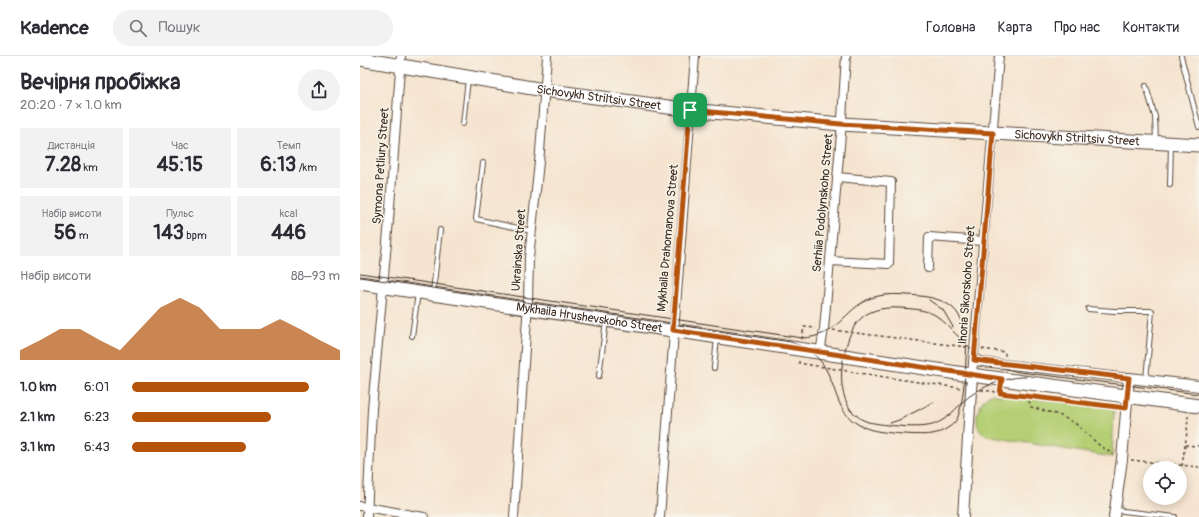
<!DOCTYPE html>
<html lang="uk">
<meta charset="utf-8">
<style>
body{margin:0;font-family:Pangolin,sans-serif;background:#f2f2f3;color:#2b2b33;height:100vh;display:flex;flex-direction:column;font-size:15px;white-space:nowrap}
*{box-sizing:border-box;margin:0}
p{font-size:13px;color:#7c7c81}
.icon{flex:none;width:22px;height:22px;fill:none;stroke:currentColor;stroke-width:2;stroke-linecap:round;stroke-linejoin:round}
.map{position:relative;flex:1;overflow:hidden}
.details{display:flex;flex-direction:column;background:#fff;width:360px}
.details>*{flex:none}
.buttons{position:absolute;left:783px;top:405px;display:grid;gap:8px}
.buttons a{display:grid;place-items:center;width:44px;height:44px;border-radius:50%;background:#fff;box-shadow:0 2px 10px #0003;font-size:20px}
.pin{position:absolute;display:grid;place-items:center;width:34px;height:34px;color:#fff;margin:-17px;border-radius:8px;box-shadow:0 2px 6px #0006}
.round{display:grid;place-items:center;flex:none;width:42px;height:42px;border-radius:21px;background:#f2f2f3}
.head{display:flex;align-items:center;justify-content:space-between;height:68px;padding:0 20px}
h1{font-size:22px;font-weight:700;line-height:30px}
.metrics{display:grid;grid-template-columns:repeat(3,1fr);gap:6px;height:68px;padding:4px 20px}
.metrics div{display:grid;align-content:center;border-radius:0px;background:#f2f2f3;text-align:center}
.metrics b{font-size:20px;font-weight:700}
.metrics small{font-size:11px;font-weight:400}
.metrics p{font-size:11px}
.chart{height:112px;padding:8px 20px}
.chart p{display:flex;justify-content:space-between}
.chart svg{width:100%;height:72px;margin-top:4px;fill:#b45309;opacity:.7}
ul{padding:0 20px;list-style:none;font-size:13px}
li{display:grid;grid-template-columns:64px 48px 1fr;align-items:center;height:30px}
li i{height:10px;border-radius:5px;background:#b45309}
header{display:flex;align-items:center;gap:24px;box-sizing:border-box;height:56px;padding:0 20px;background:#fff;border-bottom:1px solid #e1e1e2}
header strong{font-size:19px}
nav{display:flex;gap:22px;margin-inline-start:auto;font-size:14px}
.search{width:280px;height:36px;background:#f2f2f3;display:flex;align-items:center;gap:10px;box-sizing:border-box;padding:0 14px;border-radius:22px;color:#7c7c81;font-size:15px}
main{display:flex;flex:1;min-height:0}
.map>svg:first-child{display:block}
</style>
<header>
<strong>Kadence</strong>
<div class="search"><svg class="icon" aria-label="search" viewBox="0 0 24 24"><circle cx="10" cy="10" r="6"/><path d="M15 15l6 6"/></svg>Пошук</div>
<nav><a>Головна</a><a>Карта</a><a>Про нас</a><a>Контакти</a></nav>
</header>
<main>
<section class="details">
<div class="head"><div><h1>Вечірня пробіжка</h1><p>20:20 · 7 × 1.0 km</p></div><a class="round"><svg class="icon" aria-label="share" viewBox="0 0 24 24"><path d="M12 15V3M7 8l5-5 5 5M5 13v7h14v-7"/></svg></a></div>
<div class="metrics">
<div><p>Дистанція</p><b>7.28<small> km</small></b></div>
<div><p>Час</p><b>45:15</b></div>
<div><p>Темп</p><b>6:13<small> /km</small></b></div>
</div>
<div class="metrics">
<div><p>Набір висоти</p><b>56<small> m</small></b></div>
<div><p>Пульс</p><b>143<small> bpm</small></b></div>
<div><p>kcal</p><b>446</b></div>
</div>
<div class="chart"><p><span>Набір висоти</span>88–93 m</p>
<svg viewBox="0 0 160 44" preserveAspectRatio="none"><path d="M0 44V38L10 32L20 25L30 25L40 32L50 38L60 25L70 12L80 6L90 12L100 25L110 25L120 25L130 19L140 25L150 32L160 38V44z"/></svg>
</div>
<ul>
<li><b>1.0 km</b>6:01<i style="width:85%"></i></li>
<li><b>2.1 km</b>6:23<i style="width:67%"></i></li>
<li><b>3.1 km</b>6:43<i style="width:55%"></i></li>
</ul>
</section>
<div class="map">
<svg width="839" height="461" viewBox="0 0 839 461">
<rect width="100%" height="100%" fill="#f7f3e8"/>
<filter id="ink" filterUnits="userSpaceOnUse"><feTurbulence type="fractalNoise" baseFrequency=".025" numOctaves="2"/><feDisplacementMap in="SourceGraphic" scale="8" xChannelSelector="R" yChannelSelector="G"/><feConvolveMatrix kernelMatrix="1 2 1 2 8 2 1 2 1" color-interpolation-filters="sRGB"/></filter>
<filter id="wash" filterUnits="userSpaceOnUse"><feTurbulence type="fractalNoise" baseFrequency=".012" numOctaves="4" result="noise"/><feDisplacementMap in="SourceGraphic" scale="16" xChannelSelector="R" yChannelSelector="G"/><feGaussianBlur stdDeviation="0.9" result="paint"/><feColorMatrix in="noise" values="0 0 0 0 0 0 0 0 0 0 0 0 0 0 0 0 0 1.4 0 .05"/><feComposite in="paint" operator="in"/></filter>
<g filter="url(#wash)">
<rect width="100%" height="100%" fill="#f5e4cf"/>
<path fill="#b5cf75" stroke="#787c4a" d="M 630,338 L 737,349 L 754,354 L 752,401 L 626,380 C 624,378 621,376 619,373 C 613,361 620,345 630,338 Z"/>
</g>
<g filter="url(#ink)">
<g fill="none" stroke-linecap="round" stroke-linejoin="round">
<g stroke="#574639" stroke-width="6">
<g id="service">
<polyline points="821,0 839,71"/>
<polyline points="786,30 795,61 796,85"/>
<polyline points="103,68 108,23"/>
<polyline points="123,107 116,163 172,175"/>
<polyline points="810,129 811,88"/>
<polyline points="73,236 80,174"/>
<polyline points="728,253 754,255 792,255 786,324"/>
<polyline points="52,280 58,237"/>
<polyline points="354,312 357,282"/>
<polyline points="239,320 246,265"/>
<polyline points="755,454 815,461"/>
</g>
</g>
<g stroke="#574639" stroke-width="10">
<g id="minor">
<polyline points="470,205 529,208 531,126 477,121"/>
<polyline points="568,212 569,181 623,185"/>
<polyline points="460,297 464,273 481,78 486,0"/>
<polyline points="614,305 769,322"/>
<polyline points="612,319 639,0"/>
<polyline points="0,450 64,461"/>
<polyline points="7,461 12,353 29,164 41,0"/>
<polyline points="154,461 168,246 169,202 180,96 187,0"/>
<polyline points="300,461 335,0"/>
</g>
</g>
<g stroke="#574639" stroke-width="12">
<g id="tertiary">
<polyline points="603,461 612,319"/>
<polyline points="754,461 762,403 769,322 839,330"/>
</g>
</g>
<g stroke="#574639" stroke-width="15">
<g id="primary">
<path id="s1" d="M 0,3 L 184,34 L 330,54 L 481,68 L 839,89"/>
<path id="s2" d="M 0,227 L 604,318 L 839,350"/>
</g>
</g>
<g stroke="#574639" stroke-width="1.5" stroke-dasharray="3 3" stroke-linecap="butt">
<polyline points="473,274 606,291"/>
<polyline points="442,283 444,271 456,272"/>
<polyline points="622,293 645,296 645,301"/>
<path d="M 439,305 L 439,307 C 493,316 547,325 601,332"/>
<polyline points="621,334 744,349"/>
<polyline points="667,339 671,351 699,359 716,368 739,389 753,398"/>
<polyline points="825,389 839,390"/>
<polyline points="771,404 839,411"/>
<polyline points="822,410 827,376 828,360"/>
</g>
<use href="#service" stroke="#fff" stroke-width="4"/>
<use href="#minor" stroke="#fff" stroke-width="8"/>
<use href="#tertiary" stroke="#fff" stroke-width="10"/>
<use href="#primary" stroke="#fff" stroke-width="13"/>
<g stroke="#3b2a1e" stroke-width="1">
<path d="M 0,217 L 442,282 C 478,281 483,254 511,242 C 523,238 535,238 547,239 C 563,240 580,241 593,252 C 599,258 604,267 606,276 C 608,289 604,344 599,357 C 598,363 594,368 589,371 C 584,375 578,377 572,378 C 560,380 524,377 512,374 C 473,363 480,333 462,307 C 454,296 442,290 430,286 L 0,221"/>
<polyline points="569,244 583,254 593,271"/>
<path d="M 489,353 L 501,363 L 508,366 C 524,369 561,374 575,368 C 588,363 596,352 606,343 C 620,331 648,320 666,321"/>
<path d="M 492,356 C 481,340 480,323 483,304 C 490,268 501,250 540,252 C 552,253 564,253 575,259 C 586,266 593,276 602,284 C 618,301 637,311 659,316 L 839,338"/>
<polyline points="530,367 539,364 574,346"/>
</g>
</g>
</g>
<g fill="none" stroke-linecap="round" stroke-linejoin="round" filter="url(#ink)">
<g stroke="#fff" stroke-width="8">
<polygon id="route" points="330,54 481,68 633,77 614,304 769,322 766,352 640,337 642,323 313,274"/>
</g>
<use href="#route" stroke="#b45309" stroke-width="5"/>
</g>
<g text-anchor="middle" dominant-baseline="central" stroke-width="3" stroke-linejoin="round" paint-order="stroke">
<g font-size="12" fill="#3b2a1e" stroke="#f7f3e8">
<text stroke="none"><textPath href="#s1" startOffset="242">Sichovykh Striltsiv Street</textPath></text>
<text stroke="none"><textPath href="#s1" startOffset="722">Sichovykh Striltsiv Street</textPath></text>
<text transform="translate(21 110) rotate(-86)">Symona Petliury Street</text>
<text transform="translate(463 147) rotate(-85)">Serhiia Podolynskoho Street</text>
<text transform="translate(308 182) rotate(-85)">Mykhaila Drahomanova Street</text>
<text transform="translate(159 194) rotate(-86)">Ukrainska Street</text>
<text transform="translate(607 229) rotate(-86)">Ihoria Sikorskoho Street</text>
<text stroke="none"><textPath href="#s2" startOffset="232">Mykhaila Hrushevskoho Street</textPath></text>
</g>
</g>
</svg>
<div class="buttons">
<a><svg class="icon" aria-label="locate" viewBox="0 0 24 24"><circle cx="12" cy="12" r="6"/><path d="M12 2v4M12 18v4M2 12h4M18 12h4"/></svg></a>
</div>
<div class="pin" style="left:330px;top:54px;background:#1e9e55"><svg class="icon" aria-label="arrive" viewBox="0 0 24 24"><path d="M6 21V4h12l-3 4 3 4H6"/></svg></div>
</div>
</main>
